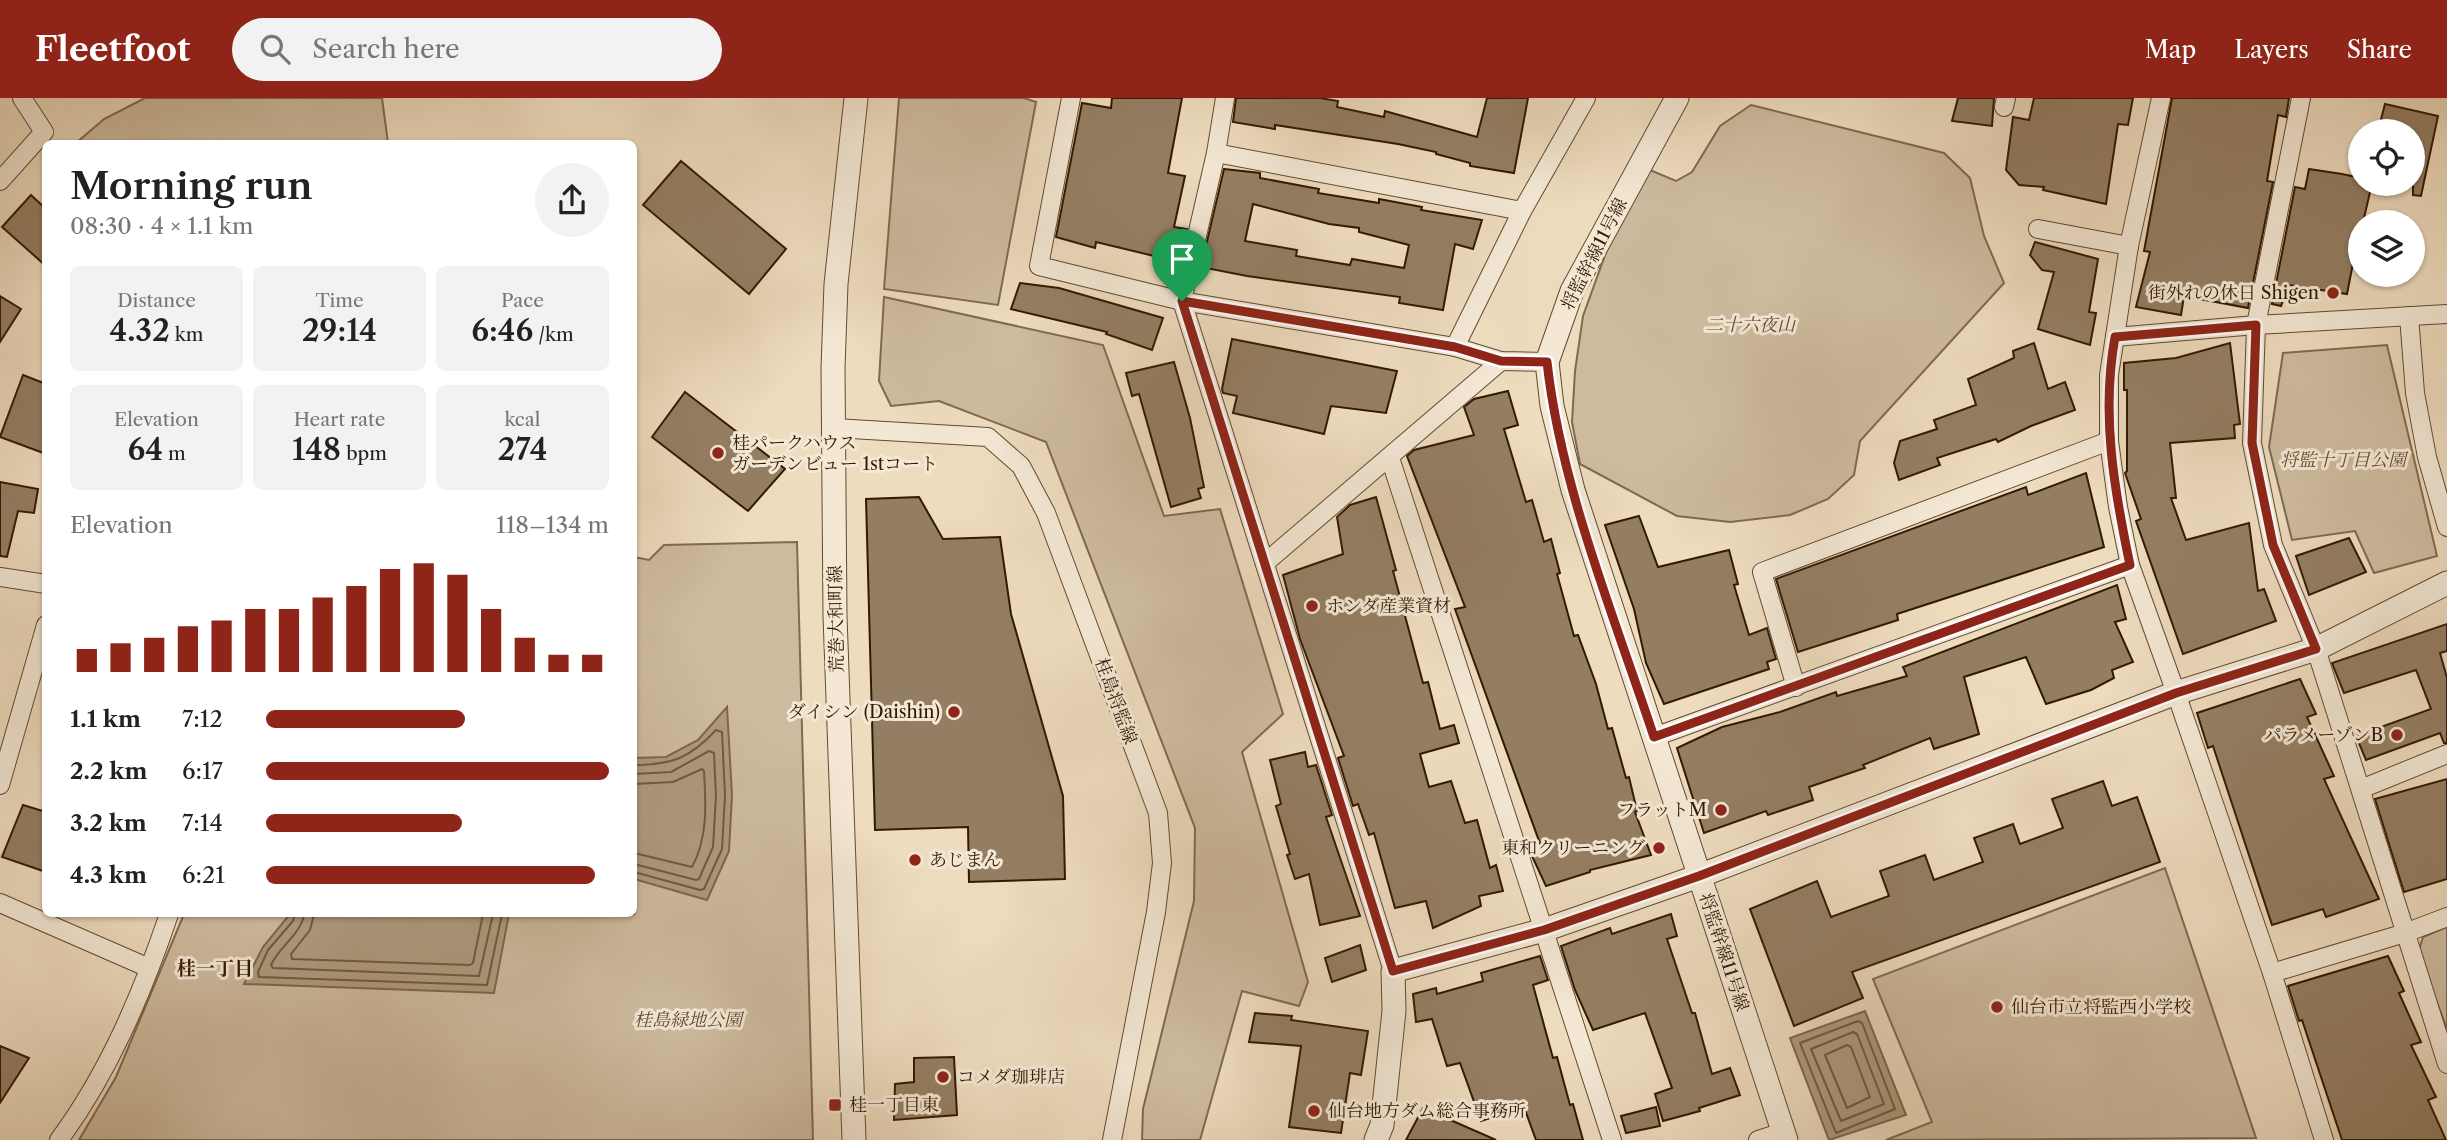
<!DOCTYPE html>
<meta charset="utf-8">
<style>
body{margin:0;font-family:"Libre Caslon Text","Noto Serif JP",serif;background:#f2f2f2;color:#222;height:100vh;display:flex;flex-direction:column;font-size:26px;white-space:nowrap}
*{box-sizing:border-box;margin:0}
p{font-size:23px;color:#767676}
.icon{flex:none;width:38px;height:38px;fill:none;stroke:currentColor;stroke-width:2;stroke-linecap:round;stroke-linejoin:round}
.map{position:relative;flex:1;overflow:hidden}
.side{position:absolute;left:42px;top:42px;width:595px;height:777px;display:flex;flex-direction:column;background:#fff;border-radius:10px;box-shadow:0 2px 5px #0004}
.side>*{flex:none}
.buttons{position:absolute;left:2348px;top:21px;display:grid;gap:14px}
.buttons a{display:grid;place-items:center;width:77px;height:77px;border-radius:50%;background:#fff;box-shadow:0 2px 5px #0004;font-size:35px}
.pin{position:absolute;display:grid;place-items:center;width:60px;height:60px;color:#fff;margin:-72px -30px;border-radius:50% 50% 50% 0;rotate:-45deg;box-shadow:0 0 7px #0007}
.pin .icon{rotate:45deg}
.round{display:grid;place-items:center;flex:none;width:74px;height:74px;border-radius:37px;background:#f2f2f2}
.summary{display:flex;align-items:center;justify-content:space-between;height:119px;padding:0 28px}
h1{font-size:38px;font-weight:600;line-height:52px}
.figures{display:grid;grid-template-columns:repeat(3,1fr);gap:10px;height:119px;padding:7px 28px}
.figures div{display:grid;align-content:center;border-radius:10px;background:#f2f2f2;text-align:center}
.figures b{font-size:30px;font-weight:600}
.figures small{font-size:19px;font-weight:400}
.figures p{font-size:19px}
.chart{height:196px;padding:14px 28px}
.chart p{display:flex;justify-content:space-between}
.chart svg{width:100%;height:126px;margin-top:7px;stroke:#8f2418;stroke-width:6}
ul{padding:0 28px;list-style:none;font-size:23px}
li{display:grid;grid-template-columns:112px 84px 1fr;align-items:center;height:52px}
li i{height:18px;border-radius:9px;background:#8f2418}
header{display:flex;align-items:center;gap:42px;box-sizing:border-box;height:98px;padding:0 35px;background:#8f2418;color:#fff}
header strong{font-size:33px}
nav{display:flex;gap:38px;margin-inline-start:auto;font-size:24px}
.search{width:490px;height:63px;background:#f2f2f2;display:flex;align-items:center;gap:18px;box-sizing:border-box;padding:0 24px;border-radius:38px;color:#767676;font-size:26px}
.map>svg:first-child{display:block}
</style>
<header>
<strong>Fleetfoot</strong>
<div class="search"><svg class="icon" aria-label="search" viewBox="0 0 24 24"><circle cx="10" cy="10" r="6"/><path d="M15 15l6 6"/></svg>Search here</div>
<nav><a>Map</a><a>Layers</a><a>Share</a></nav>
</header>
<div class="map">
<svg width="2447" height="1042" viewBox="0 0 2447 1042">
<rect width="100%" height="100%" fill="#eedcbf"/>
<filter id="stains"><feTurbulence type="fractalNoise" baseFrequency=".00286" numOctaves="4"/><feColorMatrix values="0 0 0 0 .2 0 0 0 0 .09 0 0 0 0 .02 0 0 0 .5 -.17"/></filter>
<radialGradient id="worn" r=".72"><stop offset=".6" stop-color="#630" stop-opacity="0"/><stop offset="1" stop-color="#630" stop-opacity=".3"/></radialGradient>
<g fill="#cebb9f" stroke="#806a50" stroke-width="2">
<polygon points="145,0 382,0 388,45 76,45 104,21"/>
<polygon points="899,0 1024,0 1036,4 998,207 884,191"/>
<polygon points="1751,7 1944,55 1970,80 1984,138 2004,185 1860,343 1854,377 1828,401 1790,417 1730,424 1677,418 1580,366 1572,324 1575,273 1583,218 1612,138 1650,72 1676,83 1692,74 1720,28"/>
<polygon points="884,199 1103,247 1164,418 1220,411 1283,616 1242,654 1308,884 1299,908 1242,893 1200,1042 1142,1042 1143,1011 1194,803 1195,730 1046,344 939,303 891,308 879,283"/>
<polygon points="2387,247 2437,458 2374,475 2355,433 2292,442 2269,349 2283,255"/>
<polygon points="797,444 813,1042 79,1042 116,979 184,816 634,816 634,459 649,462 664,447"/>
<polygon points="2165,770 2256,1040 1886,1042 1932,1024 1873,881"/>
<polygon points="2447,829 2447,931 2418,855 2423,839"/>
</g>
<g fill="#ae9a7e" stroke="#7d664c" stroke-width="2">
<polygon points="727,609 732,697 729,753 707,802 634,781 634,660 666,659 698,642"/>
<polygon points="290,816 509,816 494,895 244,886 263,849"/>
<polygon points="1865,913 1906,1017 1829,1042 1790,940"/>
</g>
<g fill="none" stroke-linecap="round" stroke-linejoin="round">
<g stroke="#705a3f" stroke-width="2">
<path d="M 634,667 C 672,667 690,660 716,632 L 722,634 L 725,697 L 722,751 L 704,791 L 700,792 L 634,774"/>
<polyline points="634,676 671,674 709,653 714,655 716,698 713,749 699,781 696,782 634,766"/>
<path d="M 634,686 L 673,684 L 702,671 L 704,673 C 706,706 708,740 692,769 L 634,755"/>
<polyline points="295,816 293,823 268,852 258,874 259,879 487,887 502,816"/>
<path d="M 304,816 C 302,835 279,849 271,867 L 273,870 L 479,878 L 493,816"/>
<polyline points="314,816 310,832 291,856 292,861 470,867 473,865 483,816"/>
<polygon points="1858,923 1862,925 1895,1011 1836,1035 1800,945"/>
<polygon points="1853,934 1857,936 1884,1006 1841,1023 1811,951"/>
<polygon points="1847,947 1851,949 1870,999 1847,1010 1825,957"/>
</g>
</g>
<g fill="#947e63" stroke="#331900" stroke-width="2" fill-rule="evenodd">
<polygon points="1112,0 1182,0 1168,75 1185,78 1174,129 1187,131 1179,164 1096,144 1095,150 1056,139 1082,5 1111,10"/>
<polygon points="1236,0 1320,0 1338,3 1337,9 1384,19 1385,13 1477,39 1487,0 1528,0 1514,75 1470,68 1470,65 1436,56 1436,54 1398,46 1275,27 1275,31 1233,24"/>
<polygon points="1958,0 1994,0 1992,28 1952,23"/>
<polygon points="2034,0 2133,0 2128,27 2118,26 2106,106 2043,92 2044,89 2019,87 2006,72 2013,19 2029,22"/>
<polygon points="2172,0 2289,0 2286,19 2278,17 2267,83 2273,84 2248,210 2184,198 2181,217 2136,209 2150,154 2144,153"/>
<polygon points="2385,6 2438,18 2421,98 2413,97 2413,33 2378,33"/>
<polygon points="681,63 786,151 749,196 643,107"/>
<path d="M 1224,71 L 1260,75 L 1260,80 L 1319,91 L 1318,95 L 1379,105 L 1379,101 L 1422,109 L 1421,112 L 1482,122 L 1473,151 L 1455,146 L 1443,212 L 1399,205 L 1400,199 L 1247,178 L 1201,169 ZM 1253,106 L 1329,126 L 1359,130 L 1359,134 L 1409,147 L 1404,170 L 1352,161 L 1350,167 L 1296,158 L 1297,152 L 1245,143 Z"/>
<polygon points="2309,71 2342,76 2361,80 2361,86 2372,86 2363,124 2361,124 2347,196 2289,187 2281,208 2272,206 2295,89 2305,91"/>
<polygon points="31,97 46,111 46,168 2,129"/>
<polygon points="2035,144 2098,161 2089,214 2096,215 2090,247 2038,231 2054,174 2042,172 2030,157"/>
<polygon points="1020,185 1059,190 1163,220 1152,252 1106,236 1107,234 1011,211"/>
<polygon points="0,198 21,211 0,244"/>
<polygon points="1232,241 1397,273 1386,315 1331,308 1324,336 1233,315 1237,298 1223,295 1222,291"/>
<polygon points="2034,245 2048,291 2065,284 2075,312 2031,328 1998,344 1996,341 1937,360 1940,367 1899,382 1894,365 1900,343 1937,331 1934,322 1976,307 1968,281 2014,260 2013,253"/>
<polygon points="2230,245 2240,326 2234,327 2235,340 2170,345 2176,400 2171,400 2186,442 2249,425 2258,493 2264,491 2276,523 2183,556 2136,423 2141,421 2125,375 2127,373 2127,292 2124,292 2124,265 2176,260"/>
<polygon points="1174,264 1190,320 1204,389 1198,391 1201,400 1171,409 1139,296 1132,298 1126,275"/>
<polygon points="23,277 46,286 46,356 0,339"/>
<polygon points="1508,293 1518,327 1504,331 1526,404 1532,402 1544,444 1551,441 1560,475 1557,476 1574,538 1578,537 1596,586 1608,631 1612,630 1626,680 1629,679 1637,713 1635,714 1651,757 1590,772 1590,774 1546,788 1532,758 1543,754 1455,511 1465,509 1407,358 1414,352 1474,337 1464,309 1474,301"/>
<polygon points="685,294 785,371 748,413 652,339"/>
<polygon points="2086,375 2104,449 1897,516 1898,522 1798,554 1776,481 2026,389 2028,397"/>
<polygon points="0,384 38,391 34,415 18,413 7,459 0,458"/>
<polygon points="919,399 943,441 1000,439 1011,516 1063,698 1065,781 969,784 968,729 875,732 866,401"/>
<polygon points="1376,399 1396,472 1393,473 1423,585 1428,584 1440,631 1454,627 1459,645 1420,656 1429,689 1451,683 1465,725 1477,722 1490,770 1496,767 1503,793 1479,798 1481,808 1433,830 1426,803 1395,810 1374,735 1369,737 1358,706 1353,708 1338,660 1344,658 1300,541 1283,477 1343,456 1337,419 1350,407"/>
<polygon points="1639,418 1658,469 1729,452 1738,486 1734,487 1749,537 1767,530 1776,561 1767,564 1769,571 1664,606 1646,565 1634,511 1605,427"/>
<polygon points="2349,440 2366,474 2309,497 2296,458"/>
<polygon points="2117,487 2126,521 2115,524 2133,564 2112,572 2114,580 2091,592 2046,606 2026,559 1964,579 1979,636 1934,651 1930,640 1863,667 1865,670 1809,689 1813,702 1768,717 1766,713 1704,735 1677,650 1722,629 1780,614 1836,594 1837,598 1907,578 1903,569"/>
<polygon points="2447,526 2447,553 2440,555 2447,580 2447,645 2444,645 2440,635 2366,662 2356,638 2431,611 2416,572 2344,595 2332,565"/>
<polygon points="2300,581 2316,616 2307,619 2334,678 2324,681 2379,801 2326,819 2323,811 2272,827 2213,648 2208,650 2197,615"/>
<polygon points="1305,654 1308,669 1316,667 1332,717 1326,719 1360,818 1320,827 1309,776 1295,781 1287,757 1290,756 1276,708 1281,706 1270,662"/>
<polygon points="2447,681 2447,781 2404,794 2375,701"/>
<polygon points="2103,683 2112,708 2137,699 2160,764 1852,874 1863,900 1794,928 1750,811 1817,783 1831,819 1889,798 1880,773 1925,757 1934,782 1983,764 1974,740 2013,726 2020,746 2063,730 2052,701"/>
<polygon points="23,707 46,714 46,774 2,759"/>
<polygon points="1671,816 1677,838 1667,841 1692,915 1695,915 1712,976 1730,970 1740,997 1699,1010 1700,1013 1663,1023 1655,996 1672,990 1645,915 1593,932 1575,892 1561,848 1610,830 1612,836"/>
<polygon points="1360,847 1366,872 1332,884 1325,860"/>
<polygon points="1540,858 1548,882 1533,887 1553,960 1557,959 1570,1007 1573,1006 1583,1042 1536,1042 1524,1009 1481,1023 1460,965 1447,968 1432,921 1416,924 1413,896 1436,890 1437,896 1483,883 1481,875"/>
<polygon points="2388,858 2404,893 2399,895 2421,944 2411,947 2436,999 2428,1002 2446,1042 2342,1042 2302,922 2299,923 2288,888"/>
<polygon points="1255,915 1292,918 1291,922 1368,933 1361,977 1350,975 1341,1035 1289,1029 1301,948 1249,944"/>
<polygon points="0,948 29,960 0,1005"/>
<polygon points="954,959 957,1017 894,1022 895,986 914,984 914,960"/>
<polygon points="1656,1009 1660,1028 1626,1035 1621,1018"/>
<polygon points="1423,1010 1496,1042 1406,1042"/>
</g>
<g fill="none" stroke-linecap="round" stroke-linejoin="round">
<g stroke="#624a30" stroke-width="20">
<g id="minor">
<polyline points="1071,0 1039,168 1182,203 1455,249 1501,263 1547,264"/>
<polyline points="1225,0 1216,55 1182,203 1393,873"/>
<polyline points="2161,0 2129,148 2109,277 2109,343 2118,409 2130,467 2176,595 2272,875 2324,1042"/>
<polyline points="2301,0 2256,227 2252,345 2273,447 2316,551 2447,966"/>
<polyline points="2004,9 2006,0"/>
<polyline points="1216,55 1522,113"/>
<polyline points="0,83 44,34 22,0"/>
<polyline points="2038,131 2129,148"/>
<polyline points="2409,218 2415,295 2427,359 2447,429"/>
<polyline points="2115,239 2256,227 2447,216"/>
<polyline points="1455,249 1522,113 1586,0"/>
<polyline points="834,330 988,339 1021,368 1046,415 1158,715 1162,765 1156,814 1112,1042"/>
<polyline points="1390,360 1612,1042"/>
<polyline points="1265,465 1501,263"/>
<polyline points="0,479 46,486"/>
<polyline points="1796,589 1762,474 2109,343"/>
<polyline points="1654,639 2130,467"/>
<polyline points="0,687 46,527"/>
<polyline points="2361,691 2447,656"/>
<polyline points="0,805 149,870"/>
<polyline points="2272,875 2405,835 2447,819"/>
<path d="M 59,1042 C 109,974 142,896 169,816"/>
<polyline points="1758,1042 1783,1034"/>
</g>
</g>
<g stroke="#624a30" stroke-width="25">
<g id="tertiary">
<polyline points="1677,0 1572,193 1547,264 1552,308 1573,392 1786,1042"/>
<polyline points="854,1042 835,518 833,270 836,186 856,0"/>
<polyline points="1376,1042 1382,1027 1394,913 1393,873 1544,832 1699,778 2176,595 2316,551 2447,485"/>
</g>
</g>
<use href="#minor" stroke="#f4e8d5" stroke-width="18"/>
<use href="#tertiary" stroke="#f4e8d5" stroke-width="23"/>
</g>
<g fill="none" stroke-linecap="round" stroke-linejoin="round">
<g stroke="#fff" stroke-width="14">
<path id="route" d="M 1182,203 L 1455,249 L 1501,263 L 1547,264 C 1561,390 1614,518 1654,639 L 2130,467 C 2114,391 2101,316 2115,239 L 2256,227 L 2252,345 L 2273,447 L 2316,551 L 2176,595 L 1699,778 L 1544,832 L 1393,873 Z"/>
</g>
<use href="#route" stroke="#8f2418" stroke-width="9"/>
</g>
<g fill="#8f2418" stroke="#f4e8d5" stroke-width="2.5">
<circle cx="2333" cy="195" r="7"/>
<circle cx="718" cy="355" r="7"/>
<circle cx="1312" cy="508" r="7"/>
<circle cx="954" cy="614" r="7"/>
<circle cx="2397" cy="637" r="7"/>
<circle cx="1721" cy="712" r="7"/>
<circle cx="1659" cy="750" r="7"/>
<circle cx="915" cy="762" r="7"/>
<circle cx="1997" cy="909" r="7"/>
<circle cx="943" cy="979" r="7"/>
<rect x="828" y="1000" width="14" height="14" rx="3.5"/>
<circle cx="1314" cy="1013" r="7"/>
</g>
<g text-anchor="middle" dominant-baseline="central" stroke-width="6" stroke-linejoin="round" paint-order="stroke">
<g font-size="18" fill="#331900" stroke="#f4e8d5">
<text transform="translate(1594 156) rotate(-63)">将監幹線11号線</text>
<text transform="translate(836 521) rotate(-91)">荒巻大和町線</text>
<text transform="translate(1116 603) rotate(70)">桂島将監線</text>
<text transform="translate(1724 854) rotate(72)">将監幹線11号線</text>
</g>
<g font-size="18" fill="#331900" stroke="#f4e8d5" text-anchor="start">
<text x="2319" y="195" text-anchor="end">街外れの休日 Shigen</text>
<text x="732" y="345">桂パークハウス<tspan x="732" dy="21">ガーデンビュー 1stコート</tspan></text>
<text x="1326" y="508">ホンダ産業資材</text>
<text x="940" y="614" text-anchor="end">ダイシン (Daishin)</text>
<text x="2383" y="637" text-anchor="end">パラメーゾンB</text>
<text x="1707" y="712" text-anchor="end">フラットM</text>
<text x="1645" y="750" text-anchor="end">東和クリーニング</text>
<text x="929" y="762">あじまん</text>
<text x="2011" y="909">仙台市立将監西小学校</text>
<text x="957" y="979">コメダ珈琲店</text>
<text x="849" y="1007">桂一丁目東</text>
<text x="1328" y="1013">仙台地方ダム総合事務所</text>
</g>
<g font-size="18" font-style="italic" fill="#624a30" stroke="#f4e8d5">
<text x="1750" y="227">二十六夜山</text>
<text x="2343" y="362">将監十丁目公園</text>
<text x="688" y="922">桂島緑地公園</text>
</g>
<g font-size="19" font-weight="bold" fill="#331900" stroke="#f4e8d5">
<text x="215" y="870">桂一丁目</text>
</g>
</g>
<rect width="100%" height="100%" filter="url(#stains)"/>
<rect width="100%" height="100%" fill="url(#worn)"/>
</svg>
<div class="buttons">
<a><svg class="icon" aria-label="locate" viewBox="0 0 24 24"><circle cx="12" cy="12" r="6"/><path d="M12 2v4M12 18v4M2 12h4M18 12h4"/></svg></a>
<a><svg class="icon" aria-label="layers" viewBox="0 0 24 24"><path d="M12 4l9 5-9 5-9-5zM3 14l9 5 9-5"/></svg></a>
</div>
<div class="pin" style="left:1182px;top:203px;background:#1e9e55"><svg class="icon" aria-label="arrive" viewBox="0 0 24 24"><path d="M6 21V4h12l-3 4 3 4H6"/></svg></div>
<section class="side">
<div class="summary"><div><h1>Morning run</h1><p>08:30 · 4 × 1.1 km</p></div><a class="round"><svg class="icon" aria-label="share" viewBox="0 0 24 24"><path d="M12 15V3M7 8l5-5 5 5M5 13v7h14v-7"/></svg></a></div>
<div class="figures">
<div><p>Distance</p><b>4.32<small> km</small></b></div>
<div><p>Time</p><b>29:14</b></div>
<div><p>Pace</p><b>6:46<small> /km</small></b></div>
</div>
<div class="figures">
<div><p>Elevation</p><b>64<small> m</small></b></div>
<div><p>Heart rate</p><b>148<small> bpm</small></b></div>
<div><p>kcal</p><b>274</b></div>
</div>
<div class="chart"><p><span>Elevation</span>118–134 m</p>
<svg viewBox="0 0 160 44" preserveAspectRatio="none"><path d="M5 44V36M15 44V34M25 44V32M35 44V28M45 44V26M55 44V22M65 44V22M75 44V18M85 44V14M95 44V8M105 44V6M115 44V10M125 44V22M135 44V32M145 44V38M155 44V38"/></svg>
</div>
<ul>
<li><b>1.1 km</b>7:12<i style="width:58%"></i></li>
<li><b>2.2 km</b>6:17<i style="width:100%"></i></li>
<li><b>3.2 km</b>7:14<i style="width:57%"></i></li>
<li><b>4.3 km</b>6:21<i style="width:96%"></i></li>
</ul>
</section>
</div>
